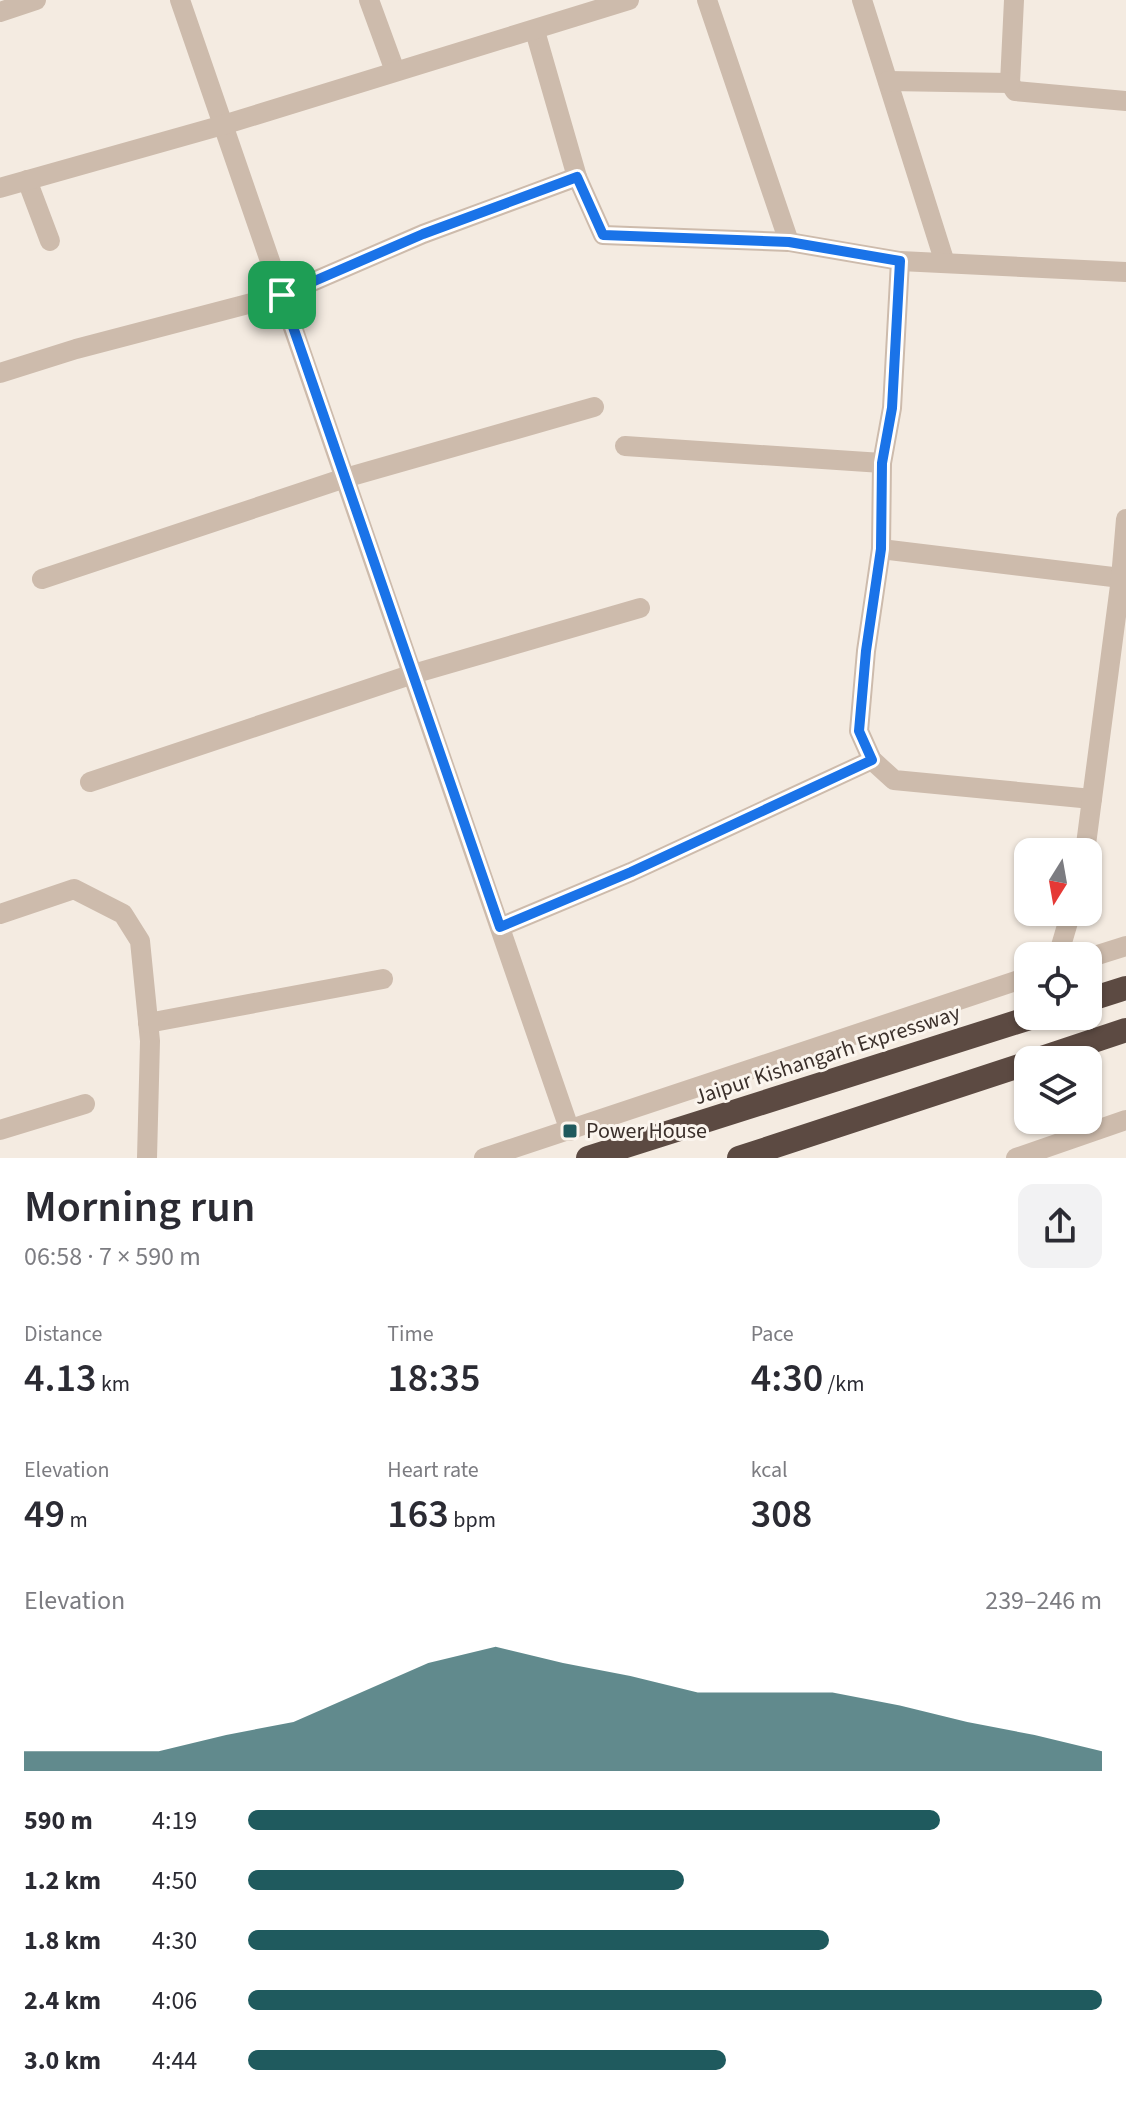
<!DOCTYPE html>
<meta charset="utf-8">
<style>
body{margin:0;font-family:"Source Sans 3",sans-serif;background:#f2f2f3;color:#2b2b33;height:100vh;display:flex;flex-direction:column;font-size:30px;white-space:nowrap}
*{box-sizing:border-box;margin:0}
p{font-size:26px;color:#7c7c81}
.icon{flex:none;width:44px;height:44px;fill:none;stroke:currentColor;stroke-width:2;stroke-linecap:round;stroke-linejoin:round}
.map{position:relative;height:1158px;overflow:hidden}
.panel{display:flex;flex-direction:column;background:#fff;flex:1}
.panel>*{flex:none}
.needle{width:52px;rotate:191deg}
.buttons{position:absolute;left:1014px;top:838px;display:grid;gap:16px}
.buttons a{display:grid;place-items:center;width:88px;height:88px;border-radius:16px;background:#fff;box-shadow:0 2px 6px #0004;font-size:40px}
.pin{position:absolute;display:grid;place-items:center;width:68px;height:68px;color:#fff;margin:-34px;border-radius:16px;box-shadow:0 4px 12px #0006}
.round{display:grid;place-items:center;flex:none;width:84px;height:84px;border-radius:16px;background:#f2f2f3}
.headline{display:flex;align-items:center;justify-content:space-between;height:136px;padding:0 24px}
h1{font-size:44px;font-weight:600;line-height:60px}
.figures{display:grid;grid-template-columns:repeat(3,1fr);gap:12px;height:136px;padding:8px 24px}
.figures div{display:grid;align-content:center}
.figures b{font-size:40px;font-weight:600}
.figures small{font-size:22px;font-weight:400}
.figures p{font-size:22px}
.chart{height:224px;padding:16px 24px}
.chart p{display:flex;justify-content:space-between}
.chart svg{width:100%;height:144px;margin-top:8px;fill:#1f5a5e;opacity:.7}
ul{padding:0 24px;list-style:none;font-size:26px}
li{display:grid;grid-template-columns:128px 96px 1fr;align-items:center;height:60px}
li i{height:20px;border-radius:10px;background:#1f5a5e}
.map>svg:first-child{display:block}
</style>
<div class="map">
<svg width="1126" height="1158" viewBox="0 0 1126 1158">
<rect width="100%" height="100%" fill="#f4ebe1"/>
<g fill="none" stroke-linecap="round" stroke-linejoin="round">
<g stroke="#cdbbac" stroke-width="20">
<polyline points="180,0 570,1131"/>
<polyline points="369,0 395,71"/>
<polyline points="707,0 789,242"/>
<polyline points="862,0 945,263"/>
<polyline points="1014,0 1010,83 1015,91 1126,101"/>
<polyline points="0,12 36,0"/>
<polyline points="535,31 577,177 603,235 789,242 900,261 1126,272"/>
<polyline points="888,81 1010,83"/>
<polyline points="27,180 50,241"/>
<polyline points="0,188 223,125 629,0"/>
<polyline points="900,261 892,408 882,463 881,549 866,651 859,731 872,760 894,780 1092,799"/>
<polyline points="0,373 76,349 282,295 423,234 577,177"/>
<polyline points="625,446 882,463"/>
<polyline points="881,549 1121,578"/>
<polyline points="42,579 345,478 594,407"/>
<polyline points="90,782 413,674 640,608"/>
<polyline points="1085,852 1121,578 1126,519"/>
<polyline points="0,914 74,889 123,914 140,941 150,1041 147,1158"/>
<polyline points="500,927 631,872 872,760"/>
<polyline points="1058,956 1071,912"/>
<polyline points="1088,958 1126,946"/>
<polyline points="148,1023 383,979"/>
<polyline points="0,1130 85,1104"/>
<polyline points="484,1158 1028,977"/>
<polyline points="1016,1158 1126,1120"/>
</g>
<g stroke="#5c4a42" stroke-width="24">
<polyline points="1088,1000 1126,988"/>
<polyline points="1036,1060 1126,1030"/>
<polyline points="588,1158 1036,1016"/>
<polyline points="739,1158 1028,1063"/>
</g>
</g>
<g fill="none" stroke-linecap="round" stroke-linejoin="round">
<g stroke="#fff" stroke-width="16">
<polygon id="route" points="577,177 603,235 789,242 900,261 892,408 882,463 881,549 866,651 859,731 872,760 631,872 500,927 282,295 423,234"/>
</g>
<use href="#route" stroke="#1a73e8" stroke-width="10"/>
</g>
<rect fill="#1f5a5e" stroke="#fbf5ee" stroke-width="3" x="562" y="1123" width="16" height="16" rx="4"/>
<g text-anchor="middle" dominant-baseline="central" stroke-width="6" stroke-linejoin="round" paint-order="stroke">
<g font-size="22" fill="#3b302b" stroke="#fbf5ee">
<text transform="translate(827 1055) rotate(-18)">Jaipur Kishangarh Expressway</text>
</g>
<g font-size="22" fill="#3b302b" stroke="#fbf5ee" text-anchor="start">
<text x="586" y="1131">Power House</text>
</g>
</g>
</svg>
<div class="buttons">
<a><svg class="needle" viewBox="-14 -14 28 28"><path d="M0-13l5 13h-10z" fill="#e53935"/><path d="M0 13l5-13h-10z" fill="#7c7c81"/></svg></a>
<a><svg class="icon" aria-label="locate" viewBox="0 0 24 24"><circle cx="12" cy="12" r="6"/><path d="M12 2v4M12 18v4M2 12h4M18 12h4"/></svg></a>
<a><svg class="icon" aria-label="layers" viewBox="0 0 24 24"><path d="M12 4l9 5-9 5-9-5zM3 14l9 5 9-5"/></svg></a>
</div>
<div class="pin" style="left:282px;top:295px;background:#1e9e55"><svg class="icon" aria-label="arrive" viewBox="0 0 24 24"><path d="M6 21V4h12l-3 4 3 4H6"/></svg></div>
</div>
<section class="panel">
<div class="headline"><div><h1>Morning run</h1><p>06:58 · 7 × 590 m</p></div><a class="round"><svg class="icon" aria-label="share" viewBox="0 0 24 24"><path d="M12 15V3M7 8l5-5 5 5M5 13v7h14v-7"/></svg></a></div>
<div class="figures">
<div><p>Distance</p><b>4.13<small> km</small></b></div>
<div><p>Time</p><b>18:35</b></div>
<div><p>Pace</p><b>4:30<small> /km</small></b></div>
</div>
<div class="figures">
<div><p>Elevation</p><b>49<small> m</small></b></div>
<div><p>Heart rate</p><b>163<small> bpm</small></b></div>
<div><p>kcal</p><b>308</b></div>
</div>
<div class="chart"><p><span>Elevation</span>239–246 m</p>
<svg viewBox="0 0 160 44" preserveAspectRatio="none"><path d="M0 44V38L10 38L20 38L30 33L40 29L50 20L60 11L70 6L80 11L90 15L100 20L110 20L120 20L130 24L140 29L150 33L160 38V44z"/></svg>
</div>
<ul>
<li><b>590 m</b>4:19<i style="width:81%"></i></li>
<li><b>1.2 km</b>4:50<i style="width:51%"></i></li>
<li><b>1.8 km</b>4:30<i style="width:68%"></i></li>
<li><b>2.4 km</b>4:06<i style="width:100%"></i></li>
<li><b>3.0 km</b>4:44<i style="width:56%"></i></li>
</ul>
</section>
